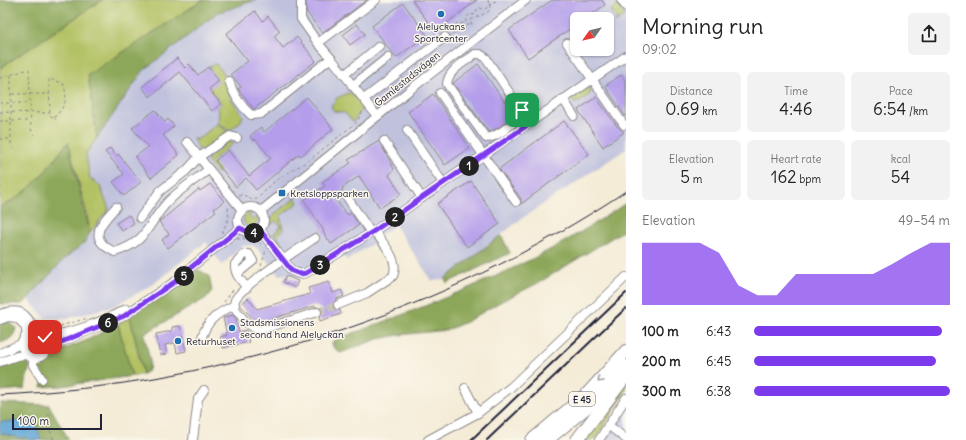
<!DOCTYPE html>
<meta charset="utf-8">
<style>
body{margin:0;font-family:Delius,sans-serif;background:#f2f2f2;color:#222;height:100vh;display:flex;flex-direction:column;font-size:15px;white-space:nowrap}
*{box-sizing:border-box;margin:0}
p{font-size:13px;color:#767676}
.icon{flex:none;width:22px;height:22px;fill:none;stroke:currentColor;stroke-width:2;stroke-linecap:round;stroke-linejoin:round}
.map{position:relative;flex:1;overflow:hidden}
.details{display:flex;flex-direction:column;background:#fff;width:340px}
.details>*{flex:none}
.needle{width:26px;rotate:236deg}
.buttons{position:absolute;left:570px;top:12px;display:grid;gap:8px}
.buttons a{display:grid;place-items:center;width:44px;height:44px;border-radius:6px;background:#fff;box-shadow:0 1px 3px #0004;font-size:20px}
.scale{position:absolute;left:12px;bottom:10px;width:90px;box-sizing:border-box;padding-left:4px;border:2px solid #22223b;border-top:0;font-size:11px;line-height:14px;white-space:nowrap;color:#22223b;-webkit-text-stroke:3px #fbf7ec;paint-order:stroke}
.pin{position:absolute;display:grid;place-items:center;width:34px;height:34px;color:#fff;margin:-17px;border-radius:8px;box-shadow:0 2px 6px #0006}
.km{position:absolute;width:20px;height:20px;margin:-10px;border-radius:50%;background:#222;color:#fff;font-size:11px;line-height:20px;text-align:center}
.round{display:grid;place-items:center;flex:none;width:42px;height:42px;border-radius:6px;background:#f2f2f2}
.head{display:flex;align-items:center;justify-content:space-between;height:68px;padding:0 16px}
h1{font-size:22px;font-weight:600;line-height:30px}
.figures{display:grid;grid-template-columns:repeat(3,1fr);gap:6px;height:68px;padding:4px 16px}
.figures div{display:grid;align-content:center;border-radius:6px;background:#f2f2f2;text-align:center}
.figures b{font-size:17px;font-weight:600}
.figures small{font-size:11px;font-weight:400}
.figures p{font-size:11px}
.chart{height:112px;padding:8px 16px}
.chart p{display:flex;justify-content:space-between}
.chart svg{width:100%;height:72px;margin-top:4px;fill:#7c3aed;opacity:.7}
ul{padding:0 16px;list-style:none;font-size:13px}
li{display:grid;grid-template-columns:64px 48px 1fr;align-items:center;height:30px}
li i{height:10px;border-radius:5px;background:#7c3aed}
main{display:flex;flex:1;min-height:0}
.map>svg:first-child{display:block}
</style>
<main>
<div class="map">
<svg width="626" height="440" viewBox="0 0 626 440">
<rect width="100%" height="100%" fill="#fbf7ec"/>
<filter id="ink" filterUnits="userSpaceOnUse"><feTurbulence type="fractalNoise" baseFrequency=".025" numOctaves="2"/><feDisplacementMap in="SourceGraphic" scale="8" xChannelSelector="R" yChannelSelector="G"/><feConvolveMatrix kernelMatrix="1 2 1 2 8 2 1 2 1" color-interpolation-filters="sRGB"/></filter>
<filter id="wash" filterUnits="userSpaceOnUse"><feTurbulence type="fractalNoise" baseFrequency=".012" numOctaves="4" result="noise"/><feDisplacementMap in="SourceGraphic" scale="16" xChannelSelector="R" yChannelSelector="G"/><feGaussianBlur stdDeviation="0.9" result="paint"/><feColorMatrix in="noise" values="0 0 0 0 0 0 0 0 0 0 0 0 0 0 0 0 0 1.4 0 .05"/><feComposite in="paint" operator="in"/></filter>
<g filter="url(#wash)">
<rect width="100%" height="100%" fill="#f4ecd7"/>
<g fill="#c0c2dd" fill-rule="evenodd">
<path d="M 256,0 L 626,0 L 626,149 L 521,219 L 445,279 L 432,281 L 395,225 L 374,239 L 375,242 L 347,260 L 343,255 L 310,275 L 301,278 L 287,274 L 279,275 L 256,247 L 251,245 L 242,246 L 222,265 L 206,242 L 152,285 L 114,306 L 69,318 L 45,318 L 28,299 L 65,258 L 84,243 L 109,209 L 100,186 L 90,178 L 86,153 L 143,71 L 217,13 ZM 577,19 L 607,19 L 607,49 L 577,49 Z"/>
<polygon points="626,408 626,440 605,440"/>
</g>
<g fill="#b2c164" stroke="#6a7250">
<path d="M 102,0 L 203,0 L 88,75 L 97,138 L 86,153 L 87,162 L 90,178 L 100,186 L 109,209 L 90,233 L 87,214 L 68,142 C 49,167 30,194 0,207 L 0,68 Z"/>
<polygon points="618,5 624,16 615,23 617,20 611,10"/>
<polygon points="216,64 223,72 231,99 243,115 241,121 230,131 218,123 219,112 217,107 221,103 209,89 211,70 209,66"/>
<path d="M 588,87 L 591,91 C 590,96 580,103 574,103 L 571,99 Z"/>
<polygon points="350,92 364,107 353,122 345,113 334,111 331,106 337,98"/>
<polygon points="217,124 230,133 203,150 198,149 193,138 194,137 197,140"/>
<polygon points="230,141 235,142 212,161 220,171 217,174 208,162 208,157"/>
<path d="M 294,196 L 298,203 L 280,216 L 283,229 L 277,237 L 288,252 L 285,253 L 274,234 L 281,226 L 276,221 L 270,225 C 271,213 284,207 293,200 Z"/>
<polygon points="253,212 249,216 253,220 258,216 258,221 254,226 248,227 244,223 243,217 247,213"/>
<polygon points="130,317 143,374 132,376 118,324"/>
<circle cx="36" cy="345" r="7"/>
<polygon points="626,382 626,391 595,440 584,440"/>
</g>
<g fill="#8da75a" stroke="#58644a">
<polygon points="0,0 102,0 0,68"/>
<polygon points="203,0 256,0 217,13 143,71 97,138 88,75"/>
<path d="M 68,142 L 90,233 L 84,243 L 65,258 L 23,304 L 0,304 L 0,207 C 30,194 49,167 68,142 Z"/>
<path d="M 626,203 L 626,229 L 540,282 L 500,302 L 466,322 L 447,330 L 399,335 L 378,339 L 340,353 L 333,347 L 332,343 L 337,339 C 404,315 471,289 534,258 C 566,242 596,223 626,203 Z"/>
<polygon points="501,235 510,253 447,283 445,279"/>
<polygon points="199,270 209,276 212,291 208,297 144,334 150,361 149,370 143,374 130,317 192,273"/>
<path d="M 8,321 L 16,328 C 14,338 9,340 0,343 L 0,325 Z"/>
<polygon points="118,324 132,376 61,386 41,387 45,377 35,363 43,361 54,353 85,341"/>
<polygon points="23,359 30,365 24,389 0,391 0,367"/>
<polygon points="0,403 49,405 69,440 0,440"/>
</g>
<polygon fill="#61a6d7" stroke="#426489" points="31,421 37,428 41,440 29,440 26,437 20,438 0,433 0,422"/>
<g id="blocks">
<g fill="#b49eeb">
<polygon points="306,0 367,0 322,33 306,11"/>
<polygon points="412,0 477,0 435,32"/>
<polygon points="552,0 602,0 605,5 585,19 577,19 577,24 528,58 509,30"/>
<polygon points="403,3 427,35 396,58 372,26"/>
<polygon points="255,11 263,21 268,16 280,31 274,36 283,48 297,37 316,61 254,109 238,89 241,87 231,74 248,61 226,34"/>
<polygon points="357,24 365,34 350,45 343,35"/>
<polygon points="177,58 185,68 189,64 198,75 208,67 219,81 209,89 221,104 212,111 180,72 150,97 142,87"/>
<polygon points="478,64 514,115 498,128 489,132 453,83"/>
<polygon points="621,75 626,82 626,117 605,86"/>
<polygon points="433,94 470,148 445,165 408,112"/>
<polygon points="307,97 333,129 301,156 299,154 256,190 246,178 236,187 215,161 228,150 249,176 271,158 255,139 254,141 250,136 261,127 264,132"/>
<polygon points="596,97 617,126 624,132 603,147 578,110"/>
<polygon points="155,110 165,122 168,119 174,126 163,135 179,155 151,178 135,157 148,147 132,128"/>
<polygon points="564,121 589,154 521,204 521,199 499,169"/>
<polygon points="379,141 394,169 389,175 401,194 380,208 359,176 342,188 343,190 333,196 344,211 348,215 351,213 359,225 331,244 323,232 324,231 304,200 325,186 322,182 351,163 348,160"/>
<polygon points="110,148 116,156 118,154 141,182 124,196 113,182 124,174 105,152"/>
<polygon points="471,181 500,224 467,247 437,204"/>
<polygon points="210,184 224,201 214,209 216,211 168,248 162,240 169,234 159,222 199,189 200,191"/>
<polygon points="129,215 134,223 122,231 116,223"/>
<polygon points="286,276 298,281 295,288 283,282"/>
<polygon points="329,282 333,293 341,290 344,296 336,299 333,305 335,310 340,310 341,314 320,321 319,317 322,314 322,310 315,306 257,323 240,305 248,298 257,309 310,294 308,288"/>
<polygon points="233,315 236,319 239,332 246,330 249,342 223,348 220,337 227,335 223,318"/>
<polygon points="180,326 186,351 177,353 175,343 165,345 167,354 160,355 156,334 172,331 172,327"/>
</g>
</g>
</g>
<g filter="url(#ink)">
<use href="#blocks" fill-opacity="0" stroke="#8b8789" stroke-width="1"/>
<g fill="none" stroke-linecap="round" stroke-linejoin="round">
<polyline stroke="#cac4b8" stroke-width="8" stroke-dasharray="8 4" stroke-linecap="butt" points="317,312 338,305"/>
<g stroke="#8b8789" stroke-width="10">
<g id="minor">
<polyline points="301,0 301,19 318,43"/>
<polyline points="621,0 626,7"/>
<polyline points="567,43 624,125"/>
<polyline points="331,58 318,43 376,0"/>
<polyline points="344,75 379,46"/>
<path d="M 229,81 C 233,94 241,106 251,115 L 261,114 L 331,58 L 377,116"/>
<polyline points="352,86 388,57"/>
<polyline points="440,93 516,202"/>
<polyline points="364,99 445,37"/>
<polyline points="563,99 574,116"/>
<path d="M 523,114 C 514,122 498,138 486,138 L 447,84 C 448,70 465,62 475,54 L 480,54 L 486,58 L 521,110 L 529,124"/>
<polyline points="407,130 443,183"/>
<polyline points="384,141 422,198"/>
<polyline points="187,142 199,157 230,136 237,138"/>
<polyline points="347,197 371,233"/>
<circle cx="251" cy="220" r="13"/>
<path d="M 116,207 C 101,223 86,239 115,252 C 147,242 146,227 165,205 C 177,191 194,181 208,170"/>
<polyline points="261,211 411,89 526,0"/>
<polyline points="140,218 160,191 186,171 199,157 242,210"/>
<polyline points="260,230 292,271 300,274 306,273 374,231 626,56"/>
<path d="M 315,238 C 300,248 240,287 235,300 C 233,306 237,312 241,316 C 247,323 251,329 260,330 L 317,312"/>
<path d="M 237,274 L 253,261 L 249,254 L 245,254 L 235,264 C 234,274 241,280 247,288"/>
<path d="M 338,305 L 367,293 L 393,276 C 400,260 383,243 374,231"/>
<path d="M 0,314 C 23,306 26,315 37,333"/>
<polyline points="0,320 8,317 17,318 25,326 27,335"/>
<circle cx="35" cy="345" r="13"/>
<path d="M 42,335 C 66,337 105,320 126,309"/>
<path d="M 202,337 C 207,320 219,312 235,305"/>
<polyline points="47,348 123,316 185,275 189,269 240,228"/>
<polyline points="0,353 23,343"/>
<polyline points="33,357 33,365 42,379"/>
<polyline points="0,362 17,356 27,355"/>
<polyline points="478,413 511,387 626,277"/>
<polyline points="608,425 626,439"/>
<polyline points="193,440 198,399 204,390"/>
<polyline points="428,440 478,413 465,388"/>
<polyline points="599,440 626,398"/>
</g>
</g>
<g stroke="#8b8789" stroke-width="14">
<g id="highway">
<polyline points="532,440 588,393 626,351"/>
<polyline points="547,440 587,407 626,366"/>
<polyline points="577,440 625,377"/>
</g>
</g>
<g stroke="#8b8789" stroke-width="1" stroke-dasharray="3 3" stroke-linecap="butt">
<polyline points="488,0 489,6 493,2 499,0"/>
<polyline points="472,25 470,20 486,13 490,10 490,6"/>
<polyline points="447,27 450,32"/>
<polyline points="464,30 464,27 470,24"/>
<polyline points="454,31 456,24 466,23 466,18 470,14 474,15 478,8 481,8 484,10 489,6"/>
<polyline points="452,34 463,29"/>
<polyline points="11,75 11,145 14,150"/>
<polyline points="0,78 29,69 31,129 34,135"/>
<polyline points="12,94 49,94"/>
<polyline points="375,101 388,96 401,88"/>
<polyline points="0,103 29,103"/>
<polyline points="0,112 49,113"/>
<path d="M 54,118 C 65,106 69,99 63,83 L 49,79 L 50,115 L 56,120"/>
<polyline points="0,121 29,121"/>
<polyline points="0,139 10,139"/>
<polyline points="294,194 294,195"/>
<polyline points="239,196 242,194 252,200 257,199 276,180 308,161 357,122 363,110"/>
<polyline points="280,207 281,207"/>
<polyline points="222,233 229,218 228,208 229,205"/>
<polyline points="237,239 250,238 261,244"/>
<polyline points="261,266 266,250"/>
<polyline points="175,273 180,269"/>
<polyline points="224,302 233,290"/>
<polyline points="60,326 88,318"/>
<polyline points="49,413 48,425 54,440"/>
</g>
<use href="#minor" stroke="#fff" stroke-width="8"/>
<use href="#highway" stroke="#fff" stroke-width="12"/>
<path stroke="#22223b" stroke-width="1" d="M 0,395 C 221,385 442,314 626,191"/>
<g stroke="#22223b" stroke-width="2">
<polyline points="471,440 626,293"/>
<polyline points="487,440 626,308"/>
</g>
</g>
<defs><path id="oneway-chevron" d="M-2-3.5L2.5 0L-2 3.5" fill="none" stroke-width="1.6" stroke-linecap="round" stroke-linejoin="round"/></defs>
<use stroke="#9c9ca7" href="#oneway-chevron" transform="translate(600 380) rotate(133)"/>
</g>
<g fill="none" stroke-linecap="round" stroke-linejoin="round" filter="url(#ink)">
<g stroke="#fff" stroke-width="8">
<polyline id="route" points="45,337 47,348 124,316 185,275 189,269 240,228 250,233 260,230 292,271 300,274 306,273 371,233 529,124 522,110"/>
</g>
<use href="#route" stroke="#7c3aed" stroke-width="5"/>
</g>
<g fill="#1f6fb2" stroke="#fbf7ec" stroke-width="1.5">
<circle cx="441" cy="14" r="4"/>
<rect x="278" y="189" width="8" height="8" rx="2"/>
<circle cx="232" cy="328" r="4"/>
<circle cx="178" cy="341" r="4"/>
</g>
<g text-anchor="middle" dominant-baseline="central" stroke-width="3" stroke-linejoin="round" paint-order="stroke">
<rect fill="#fbf7ec" stroke="#636270" stroke-width="1" x="569" y="392" width="26" height="14" rx="3"/>
<g font-size="9" font-weight="bold" fill="#22223b">
<text x="582" y="399">E 45</text>
</g>
<g font-size="10" fill="#22223b" stroke="#fbf7ec" text-anchor="start">
<text x="441" y="26" text-anchor="middle">Alelyckans<tspan x="441" dy="12">Sportcenter</tspan></text>
<text x="290" y="193">Kretsloppsparken</text>
<text x="240" y="322">Stadsmissionens<tspan x="240" dy="12">second hand Alelyckan</tspan></text>
<text x="186" y="341">Returhuset</text>
</g>
<g font-size="10" fill="#22223b" stroke="#fbf7ec">
<text transform="translate(407 79) rotate(-39)">Gamlestadsvägen</text>
</g>
</g>
</svg>
<div class="buttons">
<a><svg class="needle" viewBox="-14 -14 28 28"><path d="M0-13l5 13h-10z" fill="#e53935"/><path d="M0 13l5-13h-10z" fill="#767676"/></svg></a>
</div>
<div class="scale">100 m</div>
<div class="pin" style="left:522px;top:110px;background:#1e9e55"><svg class="icon" aria-label="arrive" viewBox="0 0 24 24"><path d="M6 21V4h12l-3 4 3 4H6"/></svg></div>
<div class="pin" style="left:45px;top:337px;background:#d93025"><svg class="icon" aria-label="check" viewBox="0 0 24 24"><path d="M5 12l5 5 9-10"/></svg></div>
<b class="km" style="left:469px;top:166px">1</b>
<b class="km" style="left:395px;top:217px">2</b>
<b class="km" style="left:320px;top:265px">3</b>
<b class="km" style="left:254px;top:233px">4</b>
<b class="km" style="left:184px;top:276px">5</b>
<b class="km" style="left:108px;top:323px">6</b>
</div>
<section class="details">
<div class="head"><div><h1>Morning run</h1><p>09:02</p></div><a class="round"><svg class="icon" aria-label="share" viewBox="0 0 24 24"><path d="M12 15V3M7 8l5-5 5 5M5 13v7h14v-7"/></svg></a></div>
<div class="figures">
<div><p>Distance</p><b>0.69<small> km</small></b></div>
<div><p>Time</p><b>4:46</b></div>
<div><p>Pace</p><b>6:54<small> /km</small></b></div>
</div>
<div class="figures">
<div><p>Elevation</p><b>5<small> m</small></b></div>
<div><p>Heart rate</p><b>162<small> bpm</small></b></div>
<div><p>kcal</p><b>54</b></div>
</div>
<div class="chart"><p><span>Elevation</span>49–54 m</p>
<svg viewBox="0 0 160 44" preserveAspectRatio="none"><path d="M0 44V6L10 6L20 6L30 6L40 12L50 32L60 38L70 38L80 25L90 25L100 25L110 25L120 25L130 19L140 12L150 6L160 6V44z"/></svg>
</div>
<ul>
<li><b>100 m</b>6:43<i style="width:96%"></i></li>
<li><b>200 m</b>6:45<i style="width:93%"></i></li>
<li><b>300 m</b>6:38<i style="width:100%"></i></li>
</ul>
</section>
</main>
